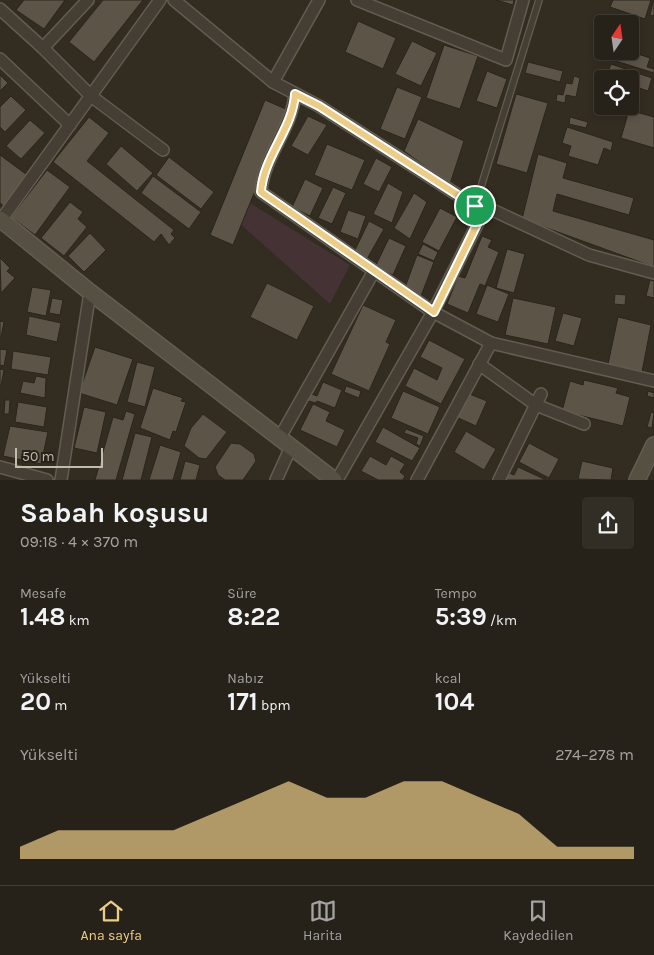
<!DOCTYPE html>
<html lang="tr">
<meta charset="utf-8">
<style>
body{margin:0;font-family:Karla,sans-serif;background:#322e26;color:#f1f3f6;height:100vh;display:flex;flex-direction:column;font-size:19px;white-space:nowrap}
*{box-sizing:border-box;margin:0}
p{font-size:16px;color:#a4a3a2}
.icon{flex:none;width:28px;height:28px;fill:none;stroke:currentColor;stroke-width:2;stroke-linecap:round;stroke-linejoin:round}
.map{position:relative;height:480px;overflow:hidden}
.side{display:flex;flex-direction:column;background:#262119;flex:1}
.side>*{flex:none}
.needle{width:32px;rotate:13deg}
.buttons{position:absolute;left:594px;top:15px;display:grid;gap:10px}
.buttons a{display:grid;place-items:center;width:45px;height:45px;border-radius:5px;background:#262119;box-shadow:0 2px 8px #0003,0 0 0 1px #423e38;font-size:25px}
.scale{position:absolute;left:15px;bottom:12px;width:88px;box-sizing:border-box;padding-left:5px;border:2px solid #c1bbae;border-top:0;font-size:14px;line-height:18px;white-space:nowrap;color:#c1bbae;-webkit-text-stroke:4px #28231a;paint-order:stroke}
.pin{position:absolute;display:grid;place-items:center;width:42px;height:42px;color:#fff;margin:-21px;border:2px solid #fff;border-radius:50%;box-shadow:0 1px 5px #0007}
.round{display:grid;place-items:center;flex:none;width:52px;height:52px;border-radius:5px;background:#322e26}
.summary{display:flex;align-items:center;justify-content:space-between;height:85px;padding:0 20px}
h1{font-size:28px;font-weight:700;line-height:38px}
.stats{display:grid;grid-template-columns:repeat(3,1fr);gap:8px;height:85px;padding:5px 20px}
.stats div{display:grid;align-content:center}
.stats b{font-size:25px;font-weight:700}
.stats small{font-size:14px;font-weight:400}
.stats p{font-size:14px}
.chart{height:140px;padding:10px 20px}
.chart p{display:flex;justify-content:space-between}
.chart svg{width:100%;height:90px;margin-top:5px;fill:#ebcd88;opacity:.7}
.tabs{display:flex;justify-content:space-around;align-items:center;height:70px;border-top:1px solid #423e38;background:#262119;font-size:14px;color:#a4a3a2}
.tabs a{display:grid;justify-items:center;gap:2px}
.tabs .active{color:#ebcd88}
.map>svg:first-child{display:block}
</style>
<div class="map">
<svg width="654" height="480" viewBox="0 0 654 480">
<rect width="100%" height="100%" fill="#332c21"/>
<polygon fill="#443234" points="245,200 350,265 330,304 238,222"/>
<g fill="#5c5547" stroke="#2a251b">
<polygon points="24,0 65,0 44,29 16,10"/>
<polygon points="103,0 143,0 94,62 69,42"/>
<polygon points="496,0 514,0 513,5"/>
<polygon points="613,0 651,0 645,19 610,7"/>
<polygon points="653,2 654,2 654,16 650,15"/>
<polygon points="358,21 396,38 383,69 345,52"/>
<polygon points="412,41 437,53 421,86 395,74"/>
<polygon points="444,45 478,56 460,109 426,98"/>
<polygon points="602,49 602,51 629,51 650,58 647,67 654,69 654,73 600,56"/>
<polygon points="528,62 563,71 560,82 525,73"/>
<polygon points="611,64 652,78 648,91 630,85 630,79 606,77"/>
<polygon points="487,71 507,79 497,108 476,101"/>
<polygon points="0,75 8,83 0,91"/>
<polygon points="574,76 580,78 576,97 566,95 565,103 556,101 557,94 563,95 566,83 572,84"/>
<polygon points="397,87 422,97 405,139 380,129"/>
<polygon points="516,94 548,103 527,173 496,164"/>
<polygon points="11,96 26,110 5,132 0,127 0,107"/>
<polygon points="265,100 288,110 233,245 210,235"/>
<polygon points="629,110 654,117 654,148 621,138"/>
<polygon points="308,116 327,125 308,155 291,146"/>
<polygon points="89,117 109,133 87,161 174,230 171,234 175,238 169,245 161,234 154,242 53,162"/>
<polygon points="570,117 588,122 586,128 569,124"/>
<polygon points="418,119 464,141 450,184 404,151"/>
<polygon points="30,120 45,133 21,159 6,146"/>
<polygon points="567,127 613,142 611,151 604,148 598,165 568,156 571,146 562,143"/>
<polygon points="327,144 365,160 352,190 314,175"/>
<polygon points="121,146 153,173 137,191 106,164"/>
<polygon points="538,154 567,163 563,178 634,198 629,215 557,194 553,211 654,240 654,267 522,219"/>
<polygon points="0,155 30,177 6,208 0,203"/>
<polygon points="169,157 214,192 201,209 156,175"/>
<polygon points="376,158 392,167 379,192 363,184"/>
<polygon points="47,170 70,187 35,235 11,217"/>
<polygon points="153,176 201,212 189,229 141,193"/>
<polygon points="305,179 323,188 310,216 292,207"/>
<polygon points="388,183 403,192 392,223 373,214"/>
<polygon points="333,187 346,193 332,224 318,218"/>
<polygon points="414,193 427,202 410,239 394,228"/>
<polygon points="70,202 83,212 78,219 87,227 64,256 41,238"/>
<polygon points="440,208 457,217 439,251 422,242"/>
<polygon points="348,210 366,216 358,239 340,232"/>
<polygon points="369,221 384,229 367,259 354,252"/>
<polygon points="90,233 106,250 84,272 68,256"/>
<polygon points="482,236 492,240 488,247 499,252 485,286 480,284 468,313 447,304 458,276 465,278"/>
<polygon points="389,238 406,246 393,275 375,267"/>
<polygon points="423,244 438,252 434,261 418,254"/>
<polygon points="507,249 525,254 514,293 496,288"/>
<polygon points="417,255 434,262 421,296 404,290"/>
<polygon points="0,258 10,268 7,271 15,278 1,293"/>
<polygon points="650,280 654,281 654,298 646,296"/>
<polygon points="267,283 314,306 297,340 250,317"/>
<polygon points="487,285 509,294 498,322 476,314"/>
<polygon points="32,287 51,290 46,316 27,312"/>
<polygon points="615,294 626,295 625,305 614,304"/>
<polygon points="52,298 63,300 60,315 49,313"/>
<polygon points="513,298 556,307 548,344 505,335"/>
<polygon points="363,305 396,320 386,342 390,344 369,391 331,374"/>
<polygon points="563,313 582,318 574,346 555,341"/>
<polygon points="29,316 61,323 57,342 26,335"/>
<polygon points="618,317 651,325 642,372 608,364"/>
<polygon points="0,321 4,322 1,337 0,337"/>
<polygon points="429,340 465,359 441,404 405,386 414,368 437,380 442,368 420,357"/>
<polygon points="95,347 133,359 117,405 79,393"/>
<polygon points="0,349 7,350 4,366 0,365"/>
<polygon points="13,351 51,357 48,375 11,369"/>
<polygon points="137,362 155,367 145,407 127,402"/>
<polygon points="0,369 4,370 1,386 0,386"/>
<polygon points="36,376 46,378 45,398 20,393 23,381 34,383"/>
<polygon points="584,380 618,388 616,393 630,397 623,426 562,411 570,381 583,385"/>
<polygon points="323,382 342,390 335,408 317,401 316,403 305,400 309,393 317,396"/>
<polygon points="346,386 361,391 359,398 344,392"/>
<polygon points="153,388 183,398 181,401 186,402 176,432 173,431 170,440 140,428"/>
<polygon points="403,391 440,407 428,434 391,418"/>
<polygon points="648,391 654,393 654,398 647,396"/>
<polygon points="467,393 487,401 476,426 456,417"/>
<polygon points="5,400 10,400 9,414 4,414"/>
<polygon points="18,402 47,407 44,427 15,422"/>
<polygon points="313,404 330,412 326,421 345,430 337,447 300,430"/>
<polygon points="84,407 106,412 97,453 74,448"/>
<polygon points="126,411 135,414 116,480 95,480 113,417 123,420"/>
<polygon points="651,412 654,413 652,428 647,427"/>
<polygon points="203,414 227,432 206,459 199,458 184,446 191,428"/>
<polygon points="10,426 48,432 41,464 3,456"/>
<polygon points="383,427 420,448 412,461 375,442"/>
<polygon points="406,429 424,436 420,446 416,444 418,438 404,433"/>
<polygon points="466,431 496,449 484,470 454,452"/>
<polygon points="135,433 152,437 141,480 122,480"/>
<polygon points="231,443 240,444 254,454 256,461 243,480 225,480 218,475 215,467"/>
<polygon points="529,443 559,459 549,478 519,462"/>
<polygon points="160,445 181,452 173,480 149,480"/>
<polygon points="370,456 386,465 391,456 405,464 400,472 405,476 403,480 378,480 361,471"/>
<polygon points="185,461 200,465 196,480 180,480"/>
<polygon points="582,461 613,468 611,480 578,479"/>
<polygon points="518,467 544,479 544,480 503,480 507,472 514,475"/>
</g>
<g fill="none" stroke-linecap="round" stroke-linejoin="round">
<g stroke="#625c51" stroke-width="8">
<polyline id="lane" points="475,206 539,0"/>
</g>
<g stroke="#625c51" stroke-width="14">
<g id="street">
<polyline points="174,0 273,82 319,106 475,206 486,207 589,255 654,273"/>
<polyline points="357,0 506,60 523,0"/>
<polyline points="0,9 43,48 91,96 163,150"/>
<polyline points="43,48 88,0"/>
<polyline points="0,59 70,125"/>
<polyline points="273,82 319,0"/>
<path d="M 295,94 C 292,129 263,157 261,192 L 433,312 L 491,343 L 654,381"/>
<polyline points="1,220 160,0"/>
<polyline points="479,364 536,405 584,424"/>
<polyline points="279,439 374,271"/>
<polyline points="0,467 47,480"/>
<polyline points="61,480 90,292"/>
<polyline points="276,480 291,447"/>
<polyline points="337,480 433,312 486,207"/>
<polyline points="417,480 491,343"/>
<polyline points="499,480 541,394"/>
</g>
</g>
<g stroke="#625c51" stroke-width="18">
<g id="secondary">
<polyline points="0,219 90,292 334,480"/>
<polyline points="637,480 654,445"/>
</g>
</g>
<use href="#lane" stroke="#443e34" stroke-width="5.5"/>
<use href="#street" stroke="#443e34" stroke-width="11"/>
<use href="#secondary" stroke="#565042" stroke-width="15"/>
</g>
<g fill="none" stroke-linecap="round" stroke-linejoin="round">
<g stroke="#fff" stroke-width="10">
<path id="route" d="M 295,94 L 319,106 L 475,206 L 486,206 L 434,312 L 261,192 C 263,157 293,129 295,94 Z"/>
</g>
<use href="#route" stroke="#ebcd88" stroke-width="6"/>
</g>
</svg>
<div class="buttons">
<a><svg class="needle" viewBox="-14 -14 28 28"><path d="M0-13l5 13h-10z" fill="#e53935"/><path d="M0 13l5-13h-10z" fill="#a4a3a2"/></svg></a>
<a><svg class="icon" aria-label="locate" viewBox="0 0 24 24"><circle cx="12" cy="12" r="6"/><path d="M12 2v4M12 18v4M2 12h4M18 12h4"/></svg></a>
</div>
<div class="scale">50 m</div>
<div class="pin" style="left:475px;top:206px;background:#1e9e55"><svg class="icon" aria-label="arrive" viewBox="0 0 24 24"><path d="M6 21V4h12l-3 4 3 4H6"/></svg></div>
</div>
<section class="side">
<div class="summary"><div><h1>Sabah koşusu</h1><p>09:18 · 4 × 370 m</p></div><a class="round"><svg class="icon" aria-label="share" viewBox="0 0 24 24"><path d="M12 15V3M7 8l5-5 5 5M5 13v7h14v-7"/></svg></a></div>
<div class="stats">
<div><p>Mesafe</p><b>1.48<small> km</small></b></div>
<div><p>Süre</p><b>8:22</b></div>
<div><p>Tempo</p><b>5:39<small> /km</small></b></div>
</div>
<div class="stats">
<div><p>Yükselti</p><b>20<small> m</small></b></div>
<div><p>Nabız</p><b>171<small> bpm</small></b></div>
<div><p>kcal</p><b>104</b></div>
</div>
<div class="chart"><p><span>Yükselti</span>274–278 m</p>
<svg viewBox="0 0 160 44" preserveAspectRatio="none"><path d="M0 44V38L10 30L20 30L30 30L40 30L50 22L60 14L70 6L80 14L90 14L100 6L110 6L120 14L130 22L140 38L150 38L160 38V44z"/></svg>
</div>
</section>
<nav class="tabs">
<a class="active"><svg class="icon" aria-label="home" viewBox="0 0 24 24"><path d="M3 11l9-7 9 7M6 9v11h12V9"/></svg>Ana sayfa</a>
<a><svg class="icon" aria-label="map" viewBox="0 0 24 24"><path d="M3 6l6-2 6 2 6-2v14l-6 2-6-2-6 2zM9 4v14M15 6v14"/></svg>Harita</a>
<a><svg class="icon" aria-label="saved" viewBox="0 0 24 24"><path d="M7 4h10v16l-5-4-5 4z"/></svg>Kaydedilen</a>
</nav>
